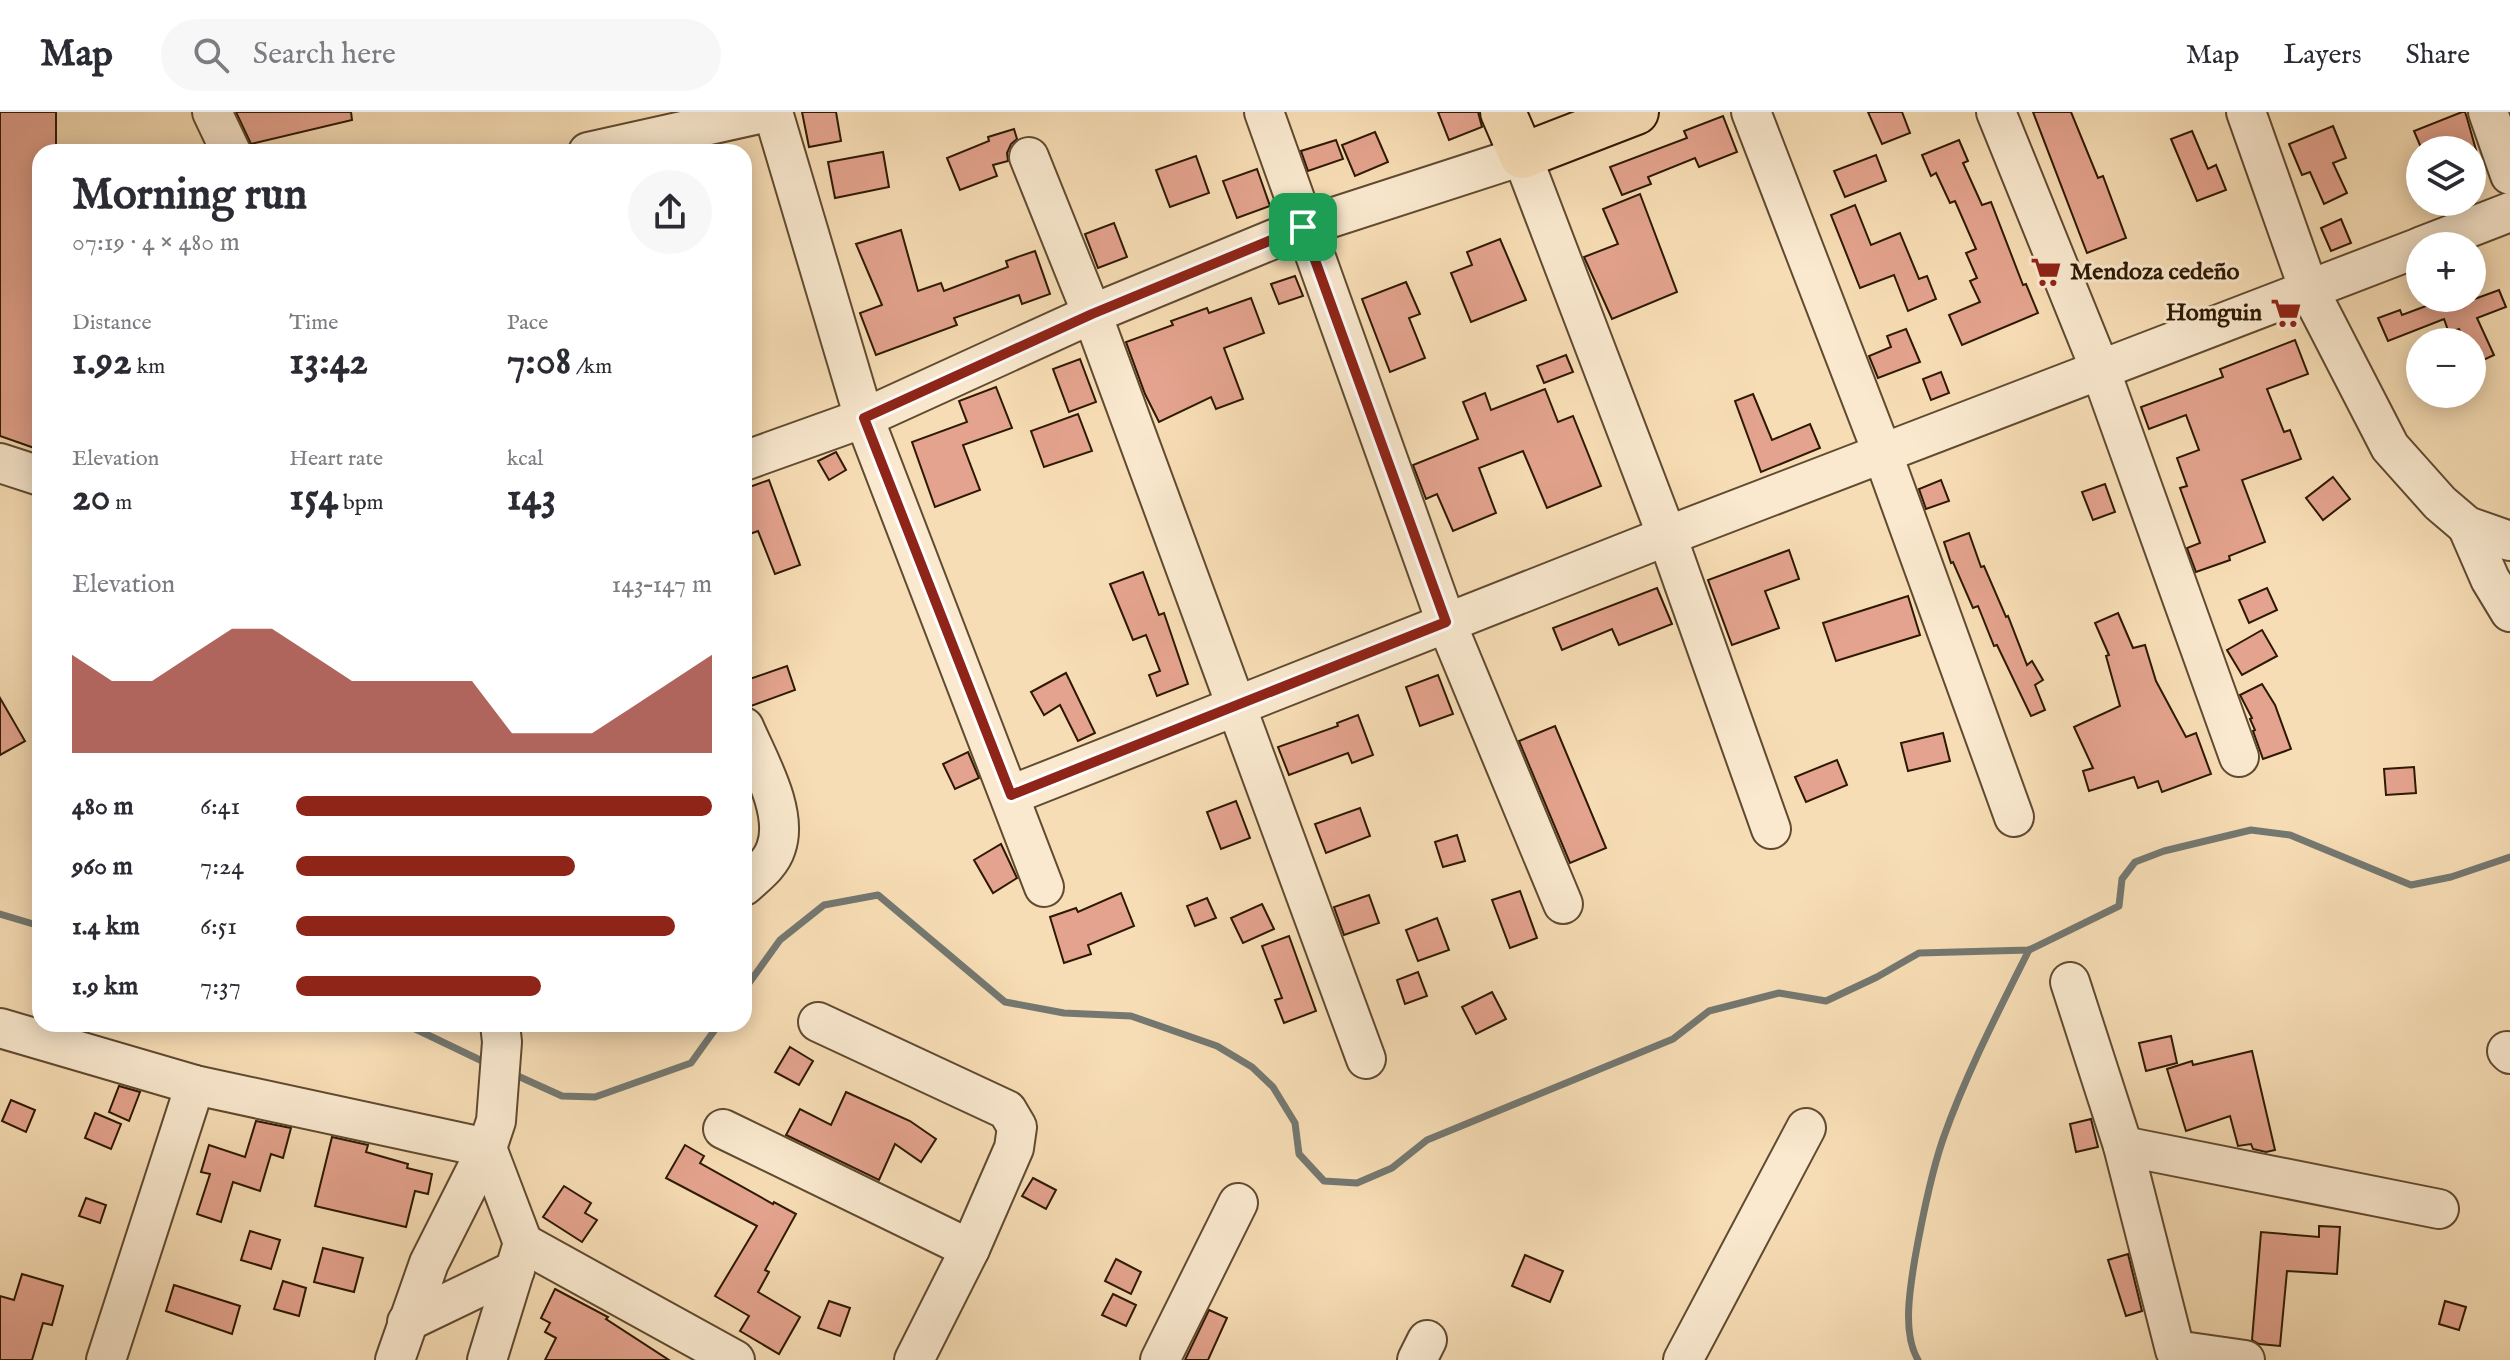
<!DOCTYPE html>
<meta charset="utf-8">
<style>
body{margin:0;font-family:"IM FELL English",serif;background:#f7f7f7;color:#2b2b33;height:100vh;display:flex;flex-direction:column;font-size:30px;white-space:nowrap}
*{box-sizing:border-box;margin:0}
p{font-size:26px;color:#7c7c81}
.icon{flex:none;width:44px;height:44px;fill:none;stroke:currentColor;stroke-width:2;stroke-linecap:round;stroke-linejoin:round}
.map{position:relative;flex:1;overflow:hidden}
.sheet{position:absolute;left:32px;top:32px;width:720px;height:888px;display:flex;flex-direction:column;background:#fff;border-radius:24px;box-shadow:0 4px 20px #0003}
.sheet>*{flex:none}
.tools{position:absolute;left:2406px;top:24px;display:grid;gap:16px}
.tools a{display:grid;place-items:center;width:80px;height:80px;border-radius:50%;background:#fff;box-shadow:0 4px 20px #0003;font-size:40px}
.pin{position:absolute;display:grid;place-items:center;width:68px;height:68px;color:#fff;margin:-34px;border-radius:16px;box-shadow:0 4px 12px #0006}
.round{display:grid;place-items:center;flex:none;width:84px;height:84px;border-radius:42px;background:#f7f7f7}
.overview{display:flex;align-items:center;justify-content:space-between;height:136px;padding:0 40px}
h1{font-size:44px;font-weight:800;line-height:60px}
.metrics{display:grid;grid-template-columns:repeat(3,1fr);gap:12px;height:136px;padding:8px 40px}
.metrics div{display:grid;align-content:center}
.metrics b{font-size:40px;font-weight:800}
.metrics small{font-size:22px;font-weight:400}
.metrics p{font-size:22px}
.chart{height:224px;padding:16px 40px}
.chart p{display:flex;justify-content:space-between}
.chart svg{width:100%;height:144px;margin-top:8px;fill:#8f2418;opacity:.7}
ul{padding:0 40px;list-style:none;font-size:26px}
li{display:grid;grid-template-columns:128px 96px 1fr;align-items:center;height:60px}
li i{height:20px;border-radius:10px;background:#8f2418}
header{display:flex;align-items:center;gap:48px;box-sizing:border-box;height:112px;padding:0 40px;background:#fff;border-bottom:2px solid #e1e1e2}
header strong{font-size:38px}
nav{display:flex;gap:44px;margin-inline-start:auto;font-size:28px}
.search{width:560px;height:72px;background:#f7f7f7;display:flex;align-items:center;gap:20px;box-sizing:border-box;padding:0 28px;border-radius:44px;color:#7c7c81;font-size:30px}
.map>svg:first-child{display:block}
</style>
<header>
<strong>Map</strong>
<div class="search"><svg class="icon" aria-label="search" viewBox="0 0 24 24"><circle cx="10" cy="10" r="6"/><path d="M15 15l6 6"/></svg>Search here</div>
<nav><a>Map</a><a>Layers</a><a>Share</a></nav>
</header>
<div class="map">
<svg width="2510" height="1248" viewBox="0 0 2510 1248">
<rect width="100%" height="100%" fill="#f7ddb5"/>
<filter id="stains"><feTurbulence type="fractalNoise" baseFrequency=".0025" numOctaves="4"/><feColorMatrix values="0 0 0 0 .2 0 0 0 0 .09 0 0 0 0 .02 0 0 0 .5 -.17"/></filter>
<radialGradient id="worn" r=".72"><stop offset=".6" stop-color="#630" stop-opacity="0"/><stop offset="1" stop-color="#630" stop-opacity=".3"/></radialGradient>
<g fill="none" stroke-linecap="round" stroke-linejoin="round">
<g stroke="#747871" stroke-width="7">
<polyline points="0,802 40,814"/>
<polyline points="744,878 780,828 824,793 878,783 1005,890 1064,901 1131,904 1217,934 1252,955 1273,975 1295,1011 1299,1042 1324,1069 1357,1071 1392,1056 1427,1028 1673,927 1709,899 1779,881 1826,889 1877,865 1919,841 2029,838 2119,794 2122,767 2135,750 2164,739 2251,718 2290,723 2411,773 2451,765 2510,745"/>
<polyline points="405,912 480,948"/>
<polyline points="520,965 562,984 595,985 691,951 719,912"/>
<path d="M 1918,1248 C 1902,1221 1910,1176 1915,1146 C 1922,1107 1930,1065 1943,1027 C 1966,962 1998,900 2029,838"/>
</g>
</g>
<g fill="#e4a38e" stroke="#2d1903" stroke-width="2">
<polygon points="0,0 56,0 56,40 40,40 40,338 0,324"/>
<polygon points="236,0 351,0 352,8 251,32"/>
<polygon points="802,0 836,0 841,29 809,35"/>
<polygon points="1438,0 1478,0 1482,15 1449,28"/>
<polygon points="1868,0 1902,0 1910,21 1882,32"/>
<polygon points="2033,0 2071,0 2098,66 2103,64 2126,126 2087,141"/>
<polygon points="2462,0 2465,0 2467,6 2476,38 2422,38 2414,19"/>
<polygon points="1723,4 1737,40 1699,55 1695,46 1648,65 1651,72 1622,83 1610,55 1687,26 1684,19"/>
<polygon points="2333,14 2346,46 2333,51 2347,81 2324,92 2310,60 2302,63 2289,32"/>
<polygon points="1014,17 1017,27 1011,32 1007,41 1008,49 993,53 997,64 960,78 947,46 989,29 988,25"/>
<polygon points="2192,19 2208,57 2216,53 2226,78 2197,89 2171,27"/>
<polygon points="1375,20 1388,50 1355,64 1342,33"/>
<polygon points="1336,28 1343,47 1308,59 1301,39"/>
<polygon points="1959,28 1968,49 1963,51 1982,93 1991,90 2023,173 2026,172 2038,201 1962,233 1949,203 1980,190 1970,169 1977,166 1966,141 1976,137 1955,89 1950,91 1936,61 1931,64 1922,43"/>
<polygon points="883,40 889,75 835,86 828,50"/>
<polygon points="1876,43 1886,69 1845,85 1834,59"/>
<polygon points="1196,44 1209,81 1170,95 1156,58"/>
<polygon points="1257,57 1270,94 1237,106 1223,69"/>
<polygon points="1640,82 1677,180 1612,207 1584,145 1618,132 1603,97"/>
<polygon points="1855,93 1871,133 1900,121 1919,167 1927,164 1936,187 1908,199 1894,163 1860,176 1831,103"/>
<polygon points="2341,107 2351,131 2331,139 2321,116"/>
<polygon points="1114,111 1127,145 1098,156 1085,122"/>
<polygon points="901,118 918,179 941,171 944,179 1008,155 1006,149 1035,139 1050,182 1022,192 1019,183 954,206 957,213 876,243 860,201 882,193 856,132"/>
<polygon points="1500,127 1526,188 1471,210 1451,161 1472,153 1467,140"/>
<polygon points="1295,164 1303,184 1279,192 1271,172"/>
<polygon points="1406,170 1420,202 1409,206 1425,246 1390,260 1362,187"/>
<polygon points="2499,178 2506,195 2477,206 2494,243 2475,252 2472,245 2472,230 2465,230 2459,217 2449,221 2444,207 2388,229 2378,206 2400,198 2402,203 2437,190 2435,186 2459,186 2461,192"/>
<polygon points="1251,186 1264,221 1224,236 1243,287 1216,297 1211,285 1159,310 1145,282 1126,230 1173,213 1171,209 1207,196 1209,201"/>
<polygon points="1906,217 1920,250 1878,266 1869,244 1891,235 1887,224"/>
<polygon points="2295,228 2308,262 2267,277 2284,320 2290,318 2301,347 2242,368 2265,430 2229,444 2230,448 2196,460 2187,436 2200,431 2180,376 2187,374 2177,346 2199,338 2186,303 2149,317 2141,295 2223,265 2220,257"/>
<polygon points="1566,243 1573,260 1544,271 1537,254"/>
<polygon points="1080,247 1096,290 1069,300 1053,257"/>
<polygon points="1941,260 1949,281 1931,288 1923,267"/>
<polygon points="996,275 1012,316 963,333 980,378 935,395 912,330 967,310 959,289"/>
<polygon points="1545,277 1558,310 1573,304 1601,374 1547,396 1523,339 1479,356 1496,401 1453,419 1437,382 1426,387 1413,353 1478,327 1463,290 1485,281 1491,298"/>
<polygon points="1753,282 1772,328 1810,312 1820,336 1761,360 1735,289"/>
<polygon points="1078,302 1092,339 1044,355 1031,319"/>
<polygon points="836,340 846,358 829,368 818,349"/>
<polygon points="2333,365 2350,387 2323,408 2306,386"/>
<polygon points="769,368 800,453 775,462 758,419 744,424 744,377"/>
<polygon points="1941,368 1949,389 1926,397 1919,377"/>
<polygon points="2105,372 2115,400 2093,408 2082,380"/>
<polygon points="1969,421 1981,455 1984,454 2006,505 2008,504 2027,553 2032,549 2043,568 2035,573 2045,598 2031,604 1997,533 1994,534 1978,494 1973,496 1953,450 1951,451 1944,430"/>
<polygon points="1789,438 1799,467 1765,479 1779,516 1732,533 1708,468"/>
<polygon points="1143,460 1159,503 1164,501 1188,572 1157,584 1149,563 1160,559 1146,523 1133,528 1110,472"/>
<polygon points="1657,476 1672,512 1619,533 1612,517 1562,538 1553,516"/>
<polygon points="2267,476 2277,498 2249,511 2239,488"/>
<polygon points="1908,484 1920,523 1836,549 1823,511"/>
<polygon points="2118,501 2133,536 2145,533 2156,569 2186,625 2196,621 2211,662 2162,680 2158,669 2138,676 2134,665 2089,679 2083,659 2093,656 2074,615 2120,594 2106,544 2109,543 2095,511"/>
<polygon points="2262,518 2277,544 2242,563 2227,538"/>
<polygon points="787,554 795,578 751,594 744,569"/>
<polygon points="1066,561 1095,621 1078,629 1060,593 1044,603 1031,580"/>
<polygon points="1438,563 1453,602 1420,614 1406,575"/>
<polygon points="2262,572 2275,593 2291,637 2263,647 2253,619 2255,618 2250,607 2252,606 2240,583"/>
<polygon points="0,586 25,629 0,643"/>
<polygon points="1358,603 1373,643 1352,651 1348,641 1289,663 1278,635 1338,614 1337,611"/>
<polygon points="1555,614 1606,736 1570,751 1519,629"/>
<polygon points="1943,621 1950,649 1908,659 1901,631"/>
<polygon points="968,640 979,666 955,677 943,652"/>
<polygon points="1837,648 1847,673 1806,690 1795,665"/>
<polygon points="2414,655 2416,681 2386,683 2384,657"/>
<polygon points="1236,689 1250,726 1221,737 1207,700"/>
<polygon points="1360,696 1370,724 1326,741 1315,712"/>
<polygon points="1457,723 1465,749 1443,755 1435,730"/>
<polygon points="1001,732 1017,766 993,781 974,748"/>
<polygon points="1520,779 1537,826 1510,836 1492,788"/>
<polygon points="1121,781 1134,814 1088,833 1091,842 1064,851 1050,805 1076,796 1078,800"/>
<polygon points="1369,783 1379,811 1344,823 1334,795"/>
<polygon points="1207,786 1216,806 1195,814 1187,794"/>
<polygon points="1262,792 1274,817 1243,831 1231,806"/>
<polygon points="1437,806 1449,838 1418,849 1406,818"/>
<polygon points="1289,824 1316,899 1284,911 1275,888 1282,886 1262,834"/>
<polygon points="1418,860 1427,884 1405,892 1397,868"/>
<polygon points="1492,880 1506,907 1476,922 1462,895"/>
<polygon points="2171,924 2177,951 2146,959 2139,931"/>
<polygon points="790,935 813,949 799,973 775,960"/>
<polygon points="2252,939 2275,1038 2266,1040 2253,1037 2251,1032 2238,1034 2230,1004 2186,1019 2167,957 2192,949 2193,953"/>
<polygon points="119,974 140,980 129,1009 109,1000"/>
<polygon points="846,980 910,1009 936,1027 921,1050 895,1032 879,1068 786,1023 800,997 831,1013"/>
<polygon points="11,988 35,998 26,1020 2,1009"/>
<polygon points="95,1001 121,1012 111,1037 85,1026"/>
<polygon points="2091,1007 2098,1035 2076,1040 2070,1012"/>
<polygon points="256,1009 291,1016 283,1046 271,1042 260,1079 233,1070 221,1110 197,1102 210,1062 201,1060 209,1033 245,1045"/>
<polygon points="332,1025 368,1033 366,1040 408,1052 407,1056 432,1062 428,1082 415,1079 406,1115 315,1094"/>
<polygon points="685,1033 704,1044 700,1051 773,1092 774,1090 796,1102 765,1158 769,1160 758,1180 800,1205 779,1242 740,1219 749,1204 715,1184 757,1114 666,1066"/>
<polygon points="1033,1066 1056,1078 1046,1097 1022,1084"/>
<polygon points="564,1074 591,1091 585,1101 597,1108 582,1130 543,1105"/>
<polygon points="86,1086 106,1093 100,1111 79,1104"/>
<polygon points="2319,1114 2340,1115 2337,1162 2287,1159 2280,1234 2259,1232 2252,1228 2261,1120 2319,1125"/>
<polygon points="250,1119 280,1128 271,1157 241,1148"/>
<polygon points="323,1136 363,1146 354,1180 314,1170"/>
<polygon points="2128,1142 2142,1199 2126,1204 2108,1148"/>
<polygon points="1525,1143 1563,1159 1550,1190 1512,1174"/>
<polygon points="1116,1147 1141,1160 1131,1182 1105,1169"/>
<polygon points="22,1162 63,1174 52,1213 43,1211 32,1248 0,1248 0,1184 14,1188"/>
<polygon points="283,1169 306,1176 299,1204 274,1197"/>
<polygon points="174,1173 240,1194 232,1222 166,1199"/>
<polygon points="555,1177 608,1205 606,1207 669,1248 545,1248 556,1226 545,1220 550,1211 541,1206"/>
<polygon points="1113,1182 1136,1193 1126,1214 1102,1203"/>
<polygon points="829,1189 850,1196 840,1224 818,1216"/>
<polygon points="2445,1189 2466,1195 2459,1218 2439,1212"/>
<polygon points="1209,1198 1227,1206 1208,1248 1185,1248"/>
</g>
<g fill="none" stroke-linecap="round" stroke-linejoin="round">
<g stroke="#604a30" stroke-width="42">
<g id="minor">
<polyline points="212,0 231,40"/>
<polyline points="773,0 864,306 1044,775"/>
<polyline points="1264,0 1446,510 1563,792"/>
<polyline points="1751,0 1882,340 2014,705"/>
<polyline points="1996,0 2100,257 2239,645"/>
<polyline points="2246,0 2309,178 2390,335 2440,391 2467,414 2510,429"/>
<polyline points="2488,0 2510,63"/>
<polyline points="588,40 768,0"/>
<polyline points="1029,45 1092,202 1366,947"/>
<polyline points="2422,134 2510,100"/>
<polyline points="744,349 864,306 1092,202 1303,115 1522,44 1667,424 1771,717"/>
<polyline points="0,351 40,364"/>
<polyline points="2467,414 2490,467 2510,500"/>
<path d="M 744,615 C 758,648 789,700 776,736 C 771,752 756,763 744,774"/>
<polyline points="1011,683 1667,424 2420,135"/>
<polyline points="2070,870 2123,1034 2175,1238 2245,1248"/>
<polyline points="818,910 1007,998 1017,1015 1014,1036 970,1137"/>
<polyline points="0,916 195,973 487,1036"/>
<polyline points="2507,939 2510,942"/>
<polyline points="723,1017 970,1137 914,1248"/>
<polyline points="2123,1034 2439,1097"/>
<polyline points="487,1036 523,1131 487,1248"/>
<polyline points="523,1131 735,1248"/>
<polyline points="407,1210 515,1158"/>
<polyline points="106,1248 195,973"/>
<polyline points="395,1248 429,1151 487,1036 496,1009 502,930 500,912"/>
<polyline points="1160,1248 1238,1091"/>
<polyline points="1417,1248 1427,1228"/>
<polyline points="1683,1248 1806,1016"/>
</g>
</g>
<g stroke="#2d1903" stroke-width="48">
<polyline id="major" points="1503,0 1522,44 1636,0"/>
</g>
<use href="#minor" stroke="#fae9cf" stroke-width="38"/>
<use href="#major" stroke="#f7ddb5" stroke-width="44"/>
</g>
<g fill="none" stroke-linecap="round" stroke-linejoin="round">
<g stroke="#fff" stroke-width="16">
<polygon id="route" points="1303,115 1446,510 1011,683 864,306 1092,202"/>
</g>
<use href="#route" stroke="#8f2418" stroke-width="10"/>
</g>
<defs>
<g id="supermarket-bare" transform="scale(2.4)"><path d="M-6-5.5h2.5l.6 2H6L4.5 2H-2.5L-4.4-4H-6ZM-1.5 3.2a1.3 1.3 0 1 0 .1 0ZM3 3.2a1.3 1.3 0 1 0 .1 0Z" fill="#8f2418" stroke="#fae9cf" stroke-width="2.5" paint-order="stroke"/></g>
</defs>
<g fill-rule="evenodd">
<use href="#supermarket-bare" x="2046" y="160"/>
<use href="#supermarket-bare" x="2286" y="201"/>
</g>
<g text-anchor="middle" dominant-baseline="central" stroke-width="6" stroke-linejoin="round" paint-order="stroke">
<g font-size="24" font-weight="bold" fill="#2d1903" stroke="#fae9cf" text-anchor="start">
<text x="2070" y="160">Mendoza cedeño</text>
<text x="2262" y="201" text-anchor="end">Homguin</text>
</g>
</g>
<rect width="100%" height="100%" filter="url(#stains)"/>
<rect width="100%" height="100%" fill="url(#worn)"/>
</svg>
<div class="tools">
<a><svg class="icon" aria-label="layers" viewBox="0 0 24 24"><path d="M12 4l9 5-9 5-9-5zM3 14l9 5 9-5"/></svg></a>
<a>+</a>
<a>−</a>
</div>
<div class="pin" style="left:1303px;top:115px;background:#1e9e55"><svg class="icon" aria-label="arrive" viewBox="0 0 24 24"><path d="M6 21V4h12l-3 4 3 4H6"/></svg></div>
<section class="sheet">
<div class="overview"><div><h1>Morning run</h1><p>07:19 · 4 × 480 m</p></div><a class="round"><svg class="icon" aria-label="share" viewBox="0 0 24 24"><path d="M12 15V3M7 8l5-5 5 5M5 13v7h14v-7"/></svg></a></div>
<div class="metrics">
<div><p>Distance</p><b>1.92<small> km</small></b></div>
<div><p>Time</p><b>13:42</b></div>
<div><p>Pace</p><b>7:08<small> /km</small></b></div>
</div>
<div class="metrics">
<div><p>Elevation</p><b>20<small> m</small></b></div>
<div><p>Heart rate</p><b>154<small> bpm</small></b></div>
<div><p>kcal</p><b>143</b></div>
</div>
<div class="chart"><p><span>Elevation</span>143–147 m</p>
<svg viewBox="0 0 160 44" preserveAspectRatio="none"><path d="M0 44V14L10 22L20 22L30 14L40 6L50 6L60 14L70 22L80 22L90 22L100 22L110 38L120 38L130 38L140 30L150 22L160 14V44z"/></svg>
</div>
<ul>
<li><b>480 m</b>6:41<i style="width:100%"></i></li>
<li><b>960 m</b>7:24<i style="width:67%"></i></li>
<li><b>1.4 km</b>6:51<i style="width:91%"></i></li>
<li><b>1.9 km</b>7:37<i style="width:59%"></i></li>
</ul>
</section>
</div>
